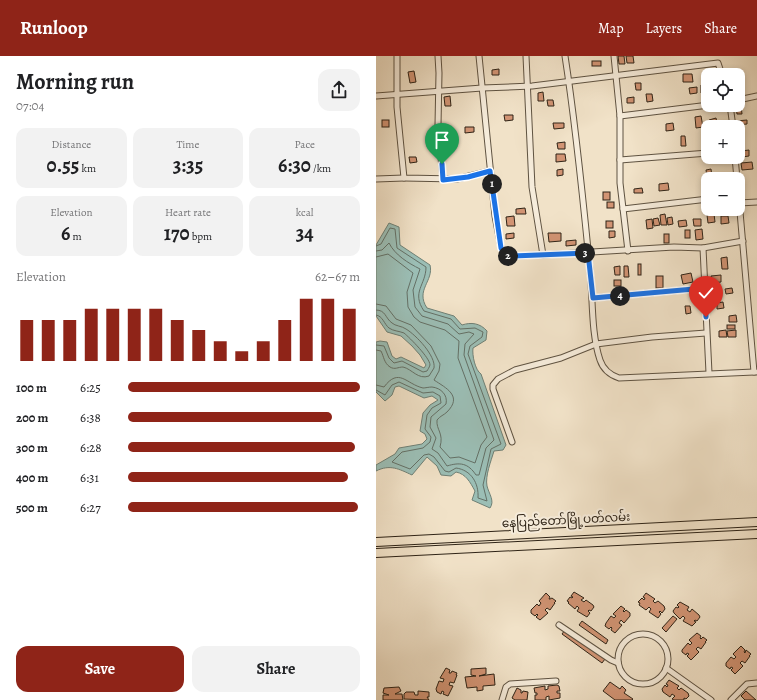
<!DOCTYPE html>
<meta charset="utf-8">
<style>
body{margin:0;font-family:Alegreya,"Noto Sans Myanmar",serif;background:#f2f2f2;color:#202124;height:100vh;display:flex;flex-direction:column;font-size:15px;white-space:nowrap}
*{box-sizing:border-box;margin:0}
p{font-size:13px;color:#757577}
.icon{flex:none;width:22px;height:22px;fill:none;stroke:currentColor;stroke-width:2;stroke-linecap:round;stroke-linejoin:round}
.map{position:relative;flex:1;overflow:hidden}
.details{display:flex;flex-direction:column;background:#fff;width:376px}
.details>*{flex:none}
.controls{position:absolute;left:325px;top:12px;display:grid;gap:8px}
.controls a{display:grid;place-items:center;width:44px;height:44px;border-radius:8px;background:#fff;box-shadow:0 2px 6px #0003;font-size:20px}
.pin{position:absolute;display:grid;place-items:center;width:34px;height:34px;color:#fff;margin:-41px -17px;border-radius:50% 50% 50% 0;rotate:-45deg;box-shadow:0 0 4px #0007}
.pin .icon{rotate:45deg}
.km{position:absolute;width:20px;height:20px;margin:-10px;border-radius:50%;background:#222;color:#fff;font-size:11px;line-height:20px;text-align:center}
.round{display:grid;place-items:center;flex:none;width:42px;height:42px;border-radius:12px;background:#f2f2f2}
.head{display:flex;align-items:center;justify-content:space-between;height:68px;padding:0 16px}
h1{font-size:22px;font-weight:700;line-height:30px}
.figures{display:grid;grid-template-columns:repeat(3,1fr);gap:6px;height:68px;padding:4px 16px}
.figures div{display:grid;align-content:center;border-radius:10px;background:#f2f2f2;text-align:center}
.figures b{font-size:20px;font-weight:700}
.figures small{font-size:11px;font-weight:400}
.figures p{font-size:11px}
.chart{height:112px;padding:8px 16px}
.chart p{display:flex;justify-content:space-between}
.chart svg{width:100%;height:72px;margin-top:4px;stroke:#8f2418;stroke-width:6}
.action{display:flex;gap:8px;margin-top:auto;padding:8px 16px}
.action a{flex:1;height:46px;border-radius:12px;background:#8f2418;color:#fff;font-size:16px;font-weight:700;line-height:46px;text-align:center}
.action a+a{background:#f2f2f2;color:#202124}
ul{padding:0 16px;list-style:none;font-size:13px}
li{display:grid;grid-template-columns:64px 48px 1fr;align-items:center;height:30px}
li i{height:10px;border-radius:5px;background:#8f2418}
header{display:flex;align-items:center;gap:24px;box-sizing:border-box;height:56px;padding:0 20px;background:#8f2418;color:#fff}
header strong{font-size:19px}
nav{display:flex;gap:22px;margin-inline-start:auto;font-size:14px}
main{display:flex;flex:1;min-height:0}
.map>svg:first-child{display:block}
</style>
<header>
<strong>Runloop</strong>
<nav><a>Map</a><a>Layers</a><a>Share</a></nav>
</header>
<main>
<section class="details">
<div class="head"><div><h1>Morning run</h1><p>07:04</p></div><a class="round"><svg class="icon" aria-label="share" viewBox="0 0 24 24"><path d="M12 15V3M7 8l5-5 5 5M5 13v7h14v-7"/></svg></a></div>
<div class="figures">
<div><p>Distance</p><b>0.55<small> km</small></b></div>
<div><p>Time</p><b>3:35</b></div>
<div><p>Pace</p><b>6:30<small> /km</small></b></div>
</div>
<div class="figures">
<div><p>Elevation</p><b>6<small> m</small></b></div>
<div><p>Heart rate</p><b>170<small> bpm</small></b></div>
<div><p>kcal</p><b>34</b></div>
</div>
<div class="chart"><p><span>Elevation</span>62–67 m</p>
<svg viewBox="0 0 160 44" preserveAspectRatio="none"><path d="M5 44V19M15 44V19M25 44V19M35 44V12M45 44V12M55 44V12M65 44V12M75 44V19M85 44V25M95 44V32M105 44V38M115 44V32M125 44V19M135 44V6M145 44V6M155 44V12"/></svg>
</div>
<ul>
<li><b>100 m</b>6:25<i style="width:100%"></i></li>
<li><b>200 m</b>6:38<i style="width:88%"></i></li>
<li><b>300 m</b>6:28<i style="width:98%"></i></li>
<li><b>400 m</b>6:31<i style="width:95%"></i></li>
<li><b>500 m</b>6:27<i style="width:99%"></i></li>
</ul>
<div class="action"><a>Save</a><a>Share</a></div>
</section>
<div class="map">
<svg width="381" height="644" viewBox="0 0 381 644">
<rect width="100%" height="100%" fill="#f1e2c8"/>
<filter id="stains"><feTurbulence type="fractalNoise" baseFrequency=".005" numOctaves="4"/><feColorMatrix values="0 0 0 0 .2 0 0 0 0 .09 0 0 0 0 .02 0 0 0 .5 -.17"/></filter>
<radialGradient id="worn" r=".72"><stop offset=".6" stop-color="#630" stop-opacity="0"/><stop offset="1" stop-color="#630" stop-opacity=".3"/></radialGradient>
<path fill="#9bbeb5" stroke="#6f8075" d="M 13,167 L 23,171 L 24,189 L 54,209 C 58,225 39,234 51,252 L 78,260 L 86,269 C 95,266 104,267 111,275 L 110,284 L 97,292 C 96,299 99,314 105,318 L 130,389 L 127,394 L 118,395 C 115,405 109,420 111,430 C 113,438 119,445 114,452 L 96,444 L 99,435 C 94,426 90,418 80,416 L 75,420 L 65,419 L 61,410 L 51,401 L 36,419 C 23,413 14,408 0,415 L 0,409 L 19,398 L 23,392 L 46,388 L 51,383 L 49,378 L 44,375 L 47,357 L 54,349 L 62,344 L 56,340 L 48,342 L 23,330 L 19,331 L 16,339 L 9,345 L 0,336 L 0,286 L 4,285 L 11,286 L 16,300 L 20,303 L 25,301 L 48,312 L 50,309 L 44,299 L 36,290 L 25,280 L 11,276 L 0,260 L 0,189 Z"/>
<g fill="none" stroke-linecap="round" stroke-linejoin="round">
<g stroke="#647066" stroke-width="1">
<path d="M 0,190 L 5,188 L 14,172 L 19,173 L 21,192 L 50,211 C 50,229 35,236 48,255 L 75,263 L 84,273 L 99,272 L 107,276 L 106,281 L 94,290 L 92,298 L 125,388 L 115,393 L 107,429 L 111,445 L 102,442 C 103,427 95,414 80,412 L 73,416 L 69,415 L 58,401 L 53,398 L 48,399 L 34,413 L 16,406 L 26,396 L 47,392 L 54,386 L 55,381 L 49,373 L 51,359 L 56,352 L 65,347 L 64,340 L 57,336 L 47,337 L 23,326 L 16,329 L 9,339 L 0,334"/>
<path d="M 0,195 L 6,194 L 13,187 C 19,199 32,207 44,213 L 37,234 L 39,251 L 46,260 L 72,268 L 83,278 L 93,276 L 98,278 L 89,288 L 88,299 L 118,384 L 110,392 L 103,419 L 100,419 C 92,407 84,406 71,410 L 62,397 L 56,393 L 60,382 L 54,371 L 55,361 L 70,348 C 72,339 65,332 56,331 C 53,331 49,332 47,332 C 30,328 23,311 8,331 L 0,329"/>
<path d="M 0,201 L 12,198 L 37,217 L 31,236 L 32,251 L 38,261 L 44,266 L 69,274 L 83,285 L 82,302 L 111,381 L 105,389 L 99,407 L 83,401 L 74,402 L 64,391 C 68,377 60,374 61,364 C 64,360 68,359 71,356 C 87,340 70,332 58,324 L 63,315 L 64,308 L 55,290 L 35,269 L 20,263 L 10,250 L 0,248"/>
<path d="M 0,254 C 10,254 9,262 16,267 C 19,270 26,270 30,273 C 40,279 60,300 58,312 L 53,320 C 42,324 36,313 27,311 C 22,311 19,314 14,311 C 8,307 8,301 5,295 L 0,294"/>
<path d="M 0,259 C 7,260 8,268 13,272 C 17,275 23,275 28,277 C 34,282 54,302 54,309 C 53,312 52,313 51,315 L 47,316 L 26,305 L 18,307 L 13,302 L 8,290 L 0,289"/>
</g>
</g>
<g fill="#d29474" stroke="#2e2316">
<polygon points="242,0 248,0 249,8 243,8"/>
<polygon points="250,0 257,0 258,7 251,7"/>
<rect x="216" y="5" width="9" height="5"/>
<polygon points="123,13 123,19 116,19 116,14"/>
<polygon points="38,15 40,26 34,27 32,16"/>
<polygon points="307,18 316,18 317,26 307,26"/>
<polygon points="259,27 265,27 265,34 260,34"/>
<polygon points="331,28 332,37 325,37 325,29"/>
<polygon points="321,31 321,37 314,38 313,32"/>
<polygon points="167,36 168,45 162,45 162,37"/>
<polygon points="270,38 276,38 277,45 271,46"/>
<polygon points="74,40 75,50 69,50 68,41"/>
<polygon points="258,41 258,47 251,47 251,42"/>
<polygon points="171,44 177,44 178,50 172,50"/>
<polygon points="360,50 365,50 366,58 361,58"/>
<polygon points="128,59 137,59 137,64 129,65"/>
<polygon points="325,60 327,71 320,72 319,61"/>
<polygon points="340,62 341,67 334,69 333,64"/>
<rect x="6" y="64" width="7" height="7"/>
<polygon points="371,64 371,68 361,69 360,65"/>
<polygon points="177,67 188,67 188,72 178,73"/>
<polygon points="297,67 298,74 290,75 290,68"/>
<polygon points="89,71 98,71 98,76 89,77"/>
<polygon points="305,80 309,80 310,90 305,90"/>
<polygon points="189,86 189,93 182,93 181,87"/>
<polygon points="373,94 373,100 366,101 365,95"/>
<polygon points="180,98 189,98 190,105 180,106"/>
<polygon points="33,101 40,101 41,106 34,107"/>
<polygon points="376,106 377,113 366,114 365,107"/>
<polygon points="187,113 187,119 181,120 181,114"/>
<polygon points="335,113 336,121 331,121 330,114"/>
<polygon points="292,127 293,134 283,135 283,128"/>
<polygon points="266,132 267,137 258,137 258,133"/>
<rect x="227" y="136" width="7" height="8"/>
<rect x="231" y="146" width="7" height="6"/>
<polygon points="149,152 150,158 140,158 140,153"/>
<polygon points="289,158 291,169 285,169 284,159"/>
<polygon points="338,158 339,166 332,167 331,159"/>
<polygon points="138,160 139,170 131,170 130,161"/>
<polygon points="345,160 352,160 353,167 345,168"/>
<polygon points="296,161 297,168 292,169 291,162"/>
<polygon points="282,162 284,169 278,170 277,163"/>
<polygon points="276,163 277,172 271,173 270,164"/>
<polygon points="317,163 325,163 325,170 318,170"/>
<polygon points="310,164 311,170 303,171 302,165"/>
<rect x="230" y="165" width="7" height="7"/>
<polygon points="326,173 327,183 320,184 319,174"/>
<rect x="309" y="174" width="5" height="8"/>
<polygon points="233,175 239,175 239,181 233,182"/>
<polygon points="138,177 138,182 130,183 130,178"/>
<polygon points="172,177 185,177 185,185 173,186"/>
<rect x="288" y="178" width="5" height="9"/>
<polygon points="200,184 200,189 190,190 190,185"/>
<polygon points="351,201 352,213 346,213 345,202"/>
<rect x="262" y="208" width="3" height="11"/>
<polygon points="244,210 244,219 239,219 238,211"/>
<polygon points="248,210 252,210 253,221 248,221"/>
<polygon points="315,217 317,226 307,228 305,219"/>
<polygon points="345,219 345,226 336,227 335,220"/>
<rect x="280" y="220" width="7" height="12"/>
<rect x="238" y="224" width="7" height="6"/>
<polygon points="356,232 357,237 350,238 349,233"/>
<polygon points="347,246 348,252 341,253 341,247"/>
<polygon points="309,250 314,250 315,257 310,258"/>
<polygon points="360,259 361,266 353,266 353,260"/>
<rect x="351" y="269" width="8" height="4"/>
<polygon points="350,274 351,281 343,281 343,275"/>
<polygon points="360,274 360,281 352,281 351,275"/>
<polygon points="198,536 208,542 205,544 208,546 210,544 217,549 218,551 215,555 213,554 212,555 214,557 211,561 201,555 203,552 201,550 199,553 192,547 193,546 191,545 194,541 196,542 197,541 195,540"/>
<polygon points="170,537 174,541 173,543 174,543 176,542 180,545 178,547 179,547 174,554 171,552 169,554 172,557 164,564 160,561 162,559 161,558 159,560 155,557 155,554 161,548 163,550 165,547 163,545"/>
<polygon points="270,537 279,543 277,545 279,547 282,545 288,550 289,553 286,557 284,555 283,556 285,558 282,562 273,556 275,553 273,551 270,554 263,549 264,547 262,546 266,542 268,544 269,542 267,541"/>
<polygon points="304,546 313,551 311,554 314,556 316,553 323,559 324,561 321,565 319,564 318,565 320,566 316,570 307,565 309,562 307,560 304,563 298,557 297,555 300,551 302,552 303,551 301,549"/>
<polygon points="245,550 249,553 247,555 248,556 250,554 254,557 254,560 248,567 245,564 243,567 246,569 239,577 235,574 236,572 235,571 233,573 229,570 230,567 235,560 238,562 240,560 237,558"/>
<polygon points="297,560 301,563 290,576 286,572"/>
<polygon points="206,565 232,584 230,588 203,569"/>
<polygon points="189,574 229,603 226,607 186,578"/>
<polygon points="321,577 325,580 324,582 325,583 327,581 331,584 329,586 330,586 325,593 322,591 320,593 323,596 315,604 311,600 313,598 311,597 310,599 306,596 306,594 312,587 314,589 316,587 313,584"/>
<polygon points="365,590 369,594 368,596 369,597 370,594 375,598 373,600 374,600 369,607 366,605 364,607 367,610 359,618 355,614 357,612 355,611 354,613 350,610 350,607 355,601 358,603 360,601 357,598"/>
<polygon points="70,612 74,614 73,617 75,617 76,615 81,617 80,619 81,619 78,627 74,626 73,629 77,630 72,640 67,638 68,636 66,635 65,638 61,636 60,633 63,625 67,626 68,623 64,622"/>
<polygon points="110,612 110,618 103,620 118,618 119,629 107,630 107,634 101,635 101,631 91,632 89,621 100,620 95,619 95,613"/>
<polygon points="293,624 303,630 301,632 303,634 305,632 312,637 313,640 310,643 308,642 308,644 298,644 296,643 299,640 296,638 294,641 287,636 286,633 289,629 291,631 292,629 290,628"/>
<polygon points="234,626 244,633 246,630 250,634 248,637 257,643 256,644 239,644 227,635"/>
<polygon points="181,629 183,630 184,635 181,635 181,637 184,637 184,642 173,644 173,640 170,641 170,644 159,644 159,639 161,639 161,637 159,637 158,632 169,630 169,634 172,633 172,630"/>
<polygon points="23,631 25,635 19,638 26,638 27,644 7,644 7,639 13,639 7,637 8,632"/>
<polygon points="141,632 145,634 145,637 146,637 147,635 152,636 151,644 139,644 136,642"/>
<polygon points="42,635 53,636 53,641 51,641 53,644 28,643 28,638 30,636 38,636 39,639 42,639"/>
<polygon points="370,635 380,644 369,644 365,640"/>
</g>
<g fill="none" stroke-linecap="round" stroke-linejoin="round">
<g stroke="#5f5342" stroke-width="7">
<g id="minor">
<polyline points="21,0 21,51 28,122 81,123 114,115"/>
<polyline points="62,0 63,17 62,69 67,123"/>
<polyline points="103,0 119,160 125,191 129,198 137,200 167,199 298,191 327,192 367,185"/>
<polyline points="150,0 156,131 167,199"/>
<path d="M 189,0 C 200,71 207,142 214,214 C 217,243 215,277 224,304 C 227,313 234,319 243,322 L 378,316"/>
<polyline points="238,0 244,60 244,127 252,195"/>
<polyline points="0,40 106,32 156,30 342,7 346,19"/>
<polyline points="362,44 381,40"/>
<polyline points="354,49 357,71"/>
<polyline points="244,60 333,49"/>
<polyline points="359,101 361,123"/>
<polyline points="244,104 332,97"/>
<polyline points="0,123 28,122"/>
<polyline points="362,133 378,316 380,316"/>
<polyline points="363,147 381,146"/>
<polyline points="247,153 332,143"/>
<polyline points="327,192 333,317"/>
<polyline points="217,242 329,232"/>
<polyline points="136,386 117,333 117,329 122,323 139,314 185,302 220,288 276,281 330,277"/>
<polyline points="183,569 235,604 242,607"/>
<circle cx="267" cy="603" r="25"/>
<polyline points="290,612 335,644"/>
<polyline points="126,644 130,631 134,628 180,625"/>
<polyline points="355,644 371,628 381,627"/>
</g>
</g>
<g stroke="#2e2316" stroke-width="10">
<g id="primary">
<polyline points="0,486 381,466"/>
<polyline points="0,497 381,478"/>
</g>
</g>
<use href="#minor" stroke="#f6ecdb" stroke-width="5"/>
<use href="#primary" stroke="#f1e2c8" stroke-width="8"/>
</g>
<g fill="none" stroke-linecap="round" stroke-linejoin="round">
<g stroke="#fff" stroke-width="8">
<polyline id="route" points="66,108 67,124 92,121 114,115 125,192 129,198 137,200 212,197 217,242 329,232 330,261"/>
</g>
<use href="#route" stroke="#1a73e8" stroke-width="5"/>
</g>
<g text-anchor="middle" dominant-baseline="central" stroke-width="4" stroke-linejoin="round" paint-order="stroke">
<g font-size="12" fill="#2e2316" stroke="#f6ecdb">
<text transform="translate(190 464) rotate(-3)">နေပြည်တော်မြို့ပတ်လမ်း</text>
</g>
</g>
<rect width="100%" height="100%" filter="url(#stains)"/>
<rect width="100%" height="100%" fill="url(#worn)"/>
</svg>
<div class="controls">
<a><svg class="icon" aria-label="locate" viewBox="0 0 24 24"><circle cx="12" cy="12" r="6"/><path d="M12 2v4M12 18v4M2 12h4M18 12h4"/></svg></a>
<a>+</a>
<a>−</a>
</div>
<div class="pin" style="left:66px;top:108px;background:#1e9e55"><svg class="icon" aria-label="arrive" viewBox="0 0 24 24"><path d="M6 21V4h12l-3 4 3 4H6"/></svg></div>
<div class="pin" style="left:330px;top:261px;background:#d93025"><svg class="icon" aria-label="check" viewBox="0 0 24 24"><path d="M5 12l5 5 9-10"/></svg></div>
<b class="km" style="left:116px;top:128px">1</b>
<b class="km" style="left:132px;top:200px">2</b>
<b class="km" style="left:209px;top:197px">3</b>
<b class="km" style="left:244px;top:240px">4</b>
</div>
</main>
